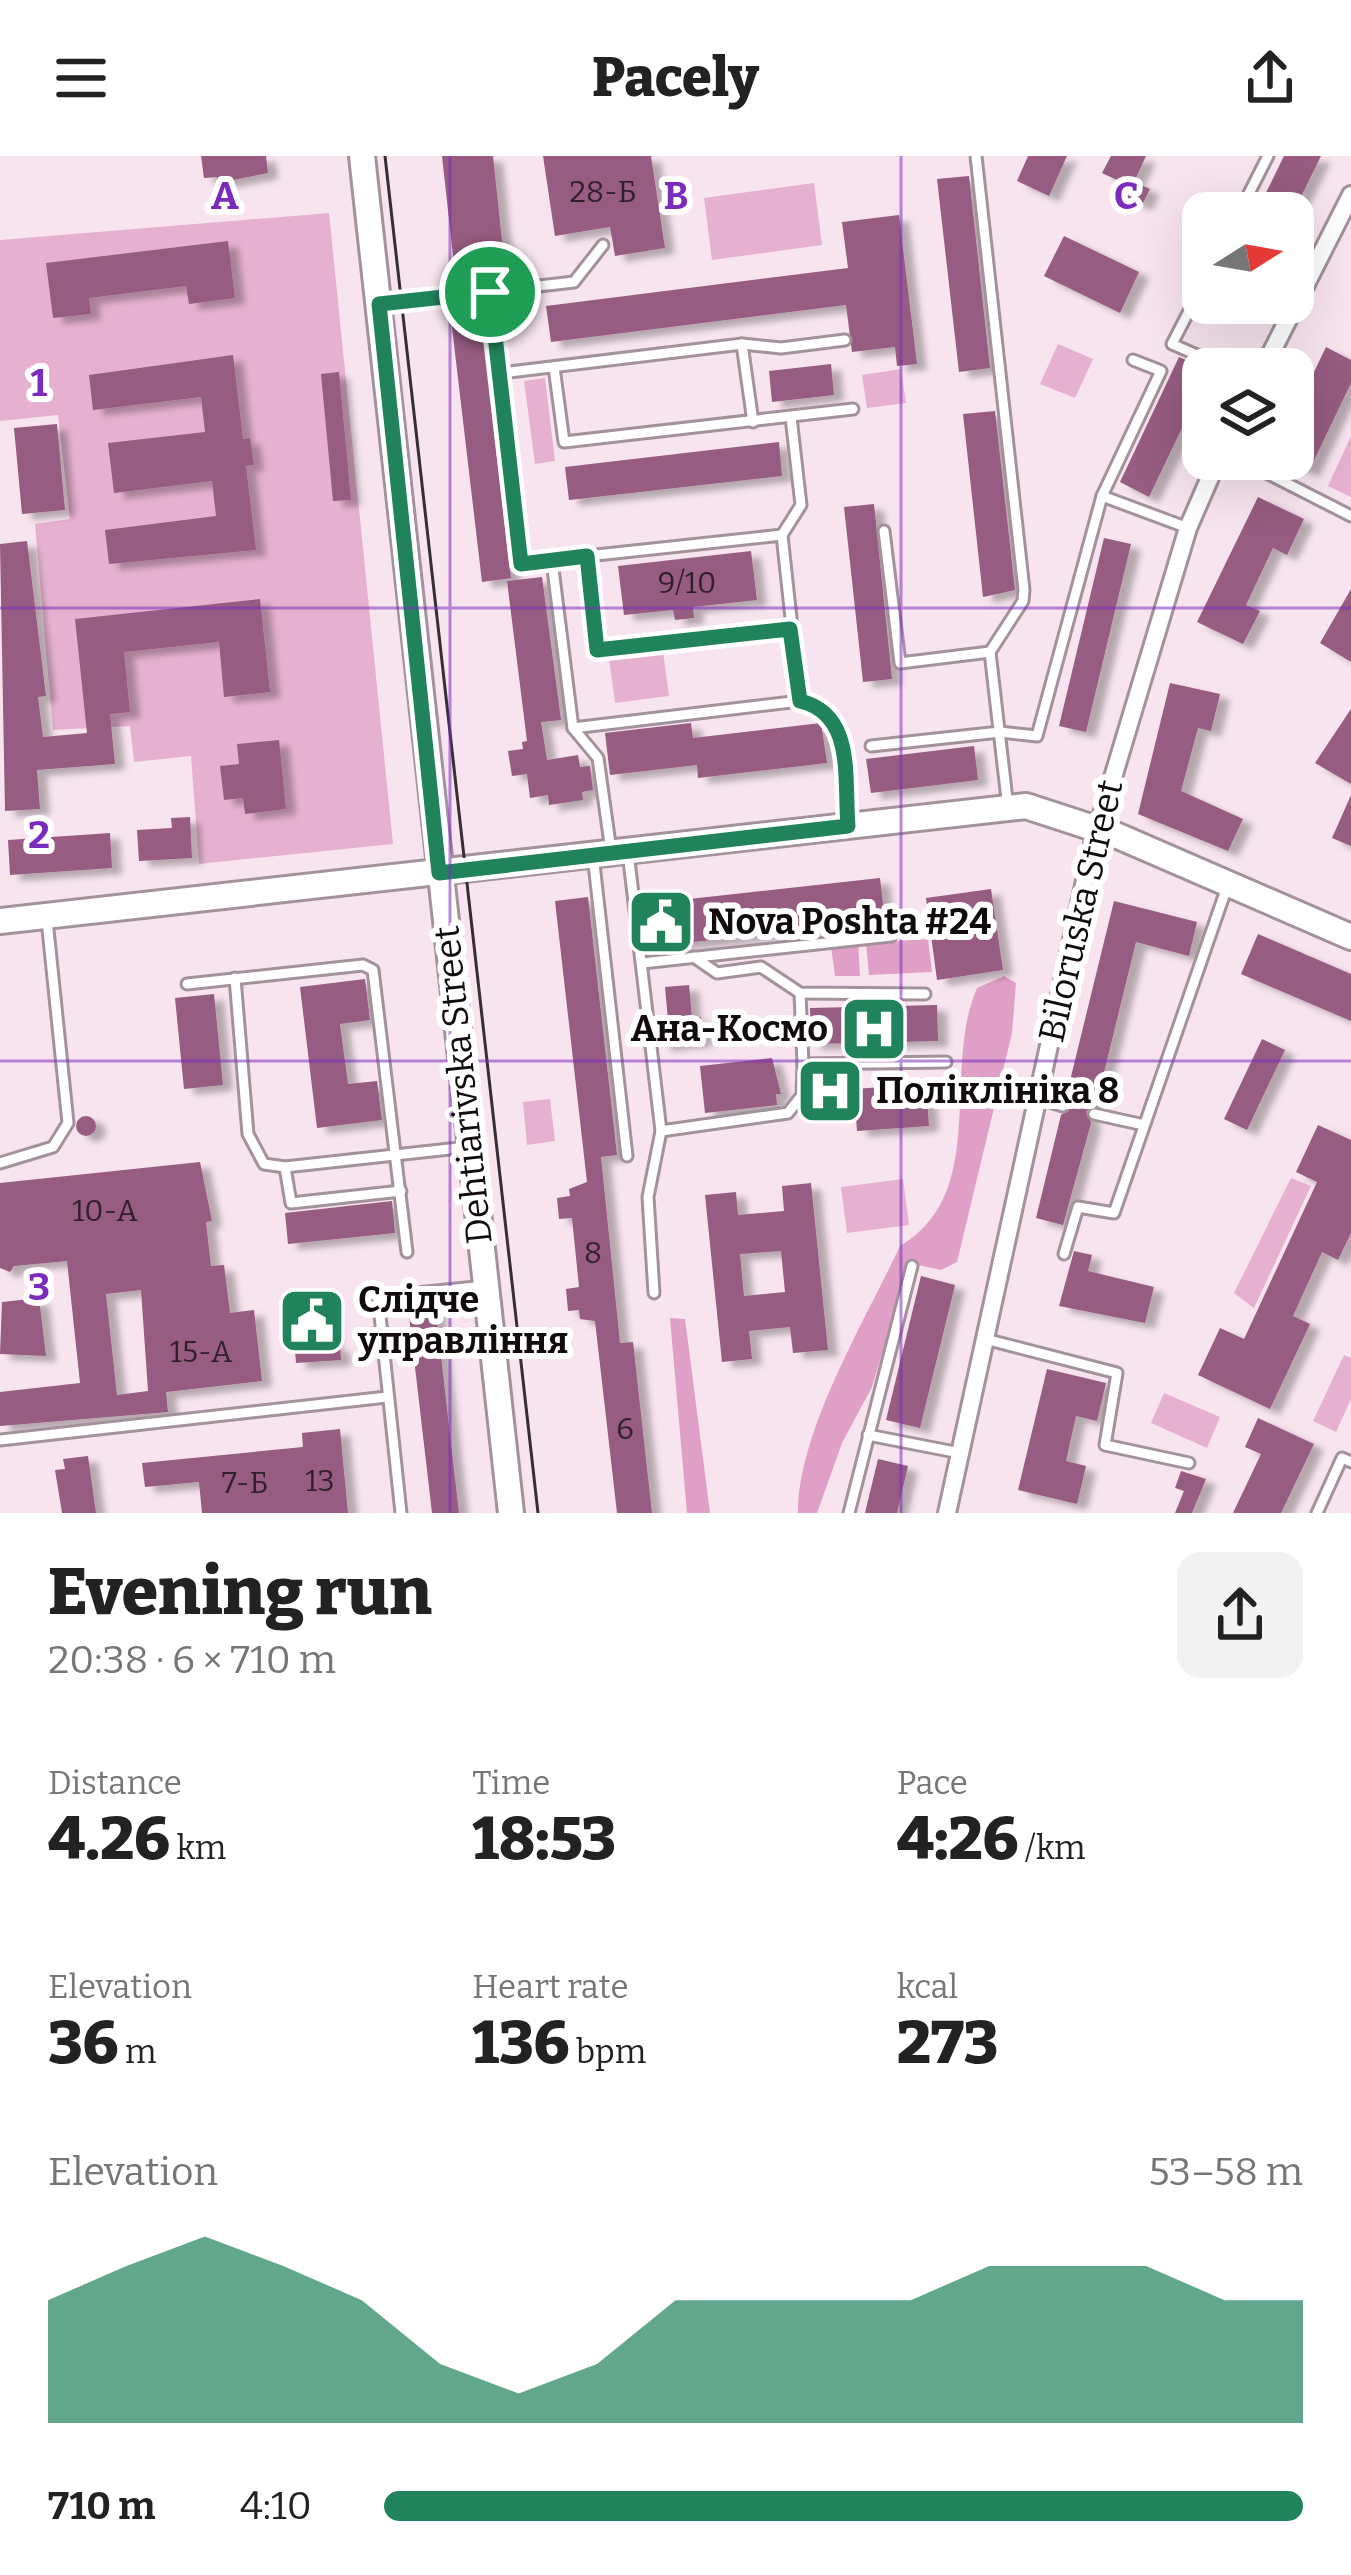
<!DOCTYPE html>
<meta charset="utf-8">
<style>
body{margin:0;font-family:Bitter,serif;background:#f2f2f2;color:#222;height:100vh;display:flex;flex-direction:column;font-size:45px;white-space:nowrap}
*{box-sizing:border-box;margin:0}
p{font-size:39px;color:#767676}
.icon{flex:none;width:66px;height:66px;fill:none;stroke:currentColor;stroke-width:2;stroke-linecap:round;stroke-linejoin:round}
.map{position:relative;height:1357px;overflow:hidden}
.details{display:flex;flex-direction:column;background:#fff;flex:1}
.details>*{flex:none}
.needle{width:78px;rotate:79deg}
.buttons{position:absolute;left:1182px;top:36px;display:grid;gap:24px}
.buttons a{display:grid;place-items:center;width:132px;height:132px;border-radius:24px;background:#fff;box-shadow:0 12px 48px #0002;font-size:60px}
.pin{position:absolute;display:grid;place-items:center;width:102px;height:102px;color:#fff;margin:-51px;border:6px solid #fff;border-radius:50%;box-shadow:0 3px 12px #0007}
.round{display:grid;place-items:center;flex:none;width:126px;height:126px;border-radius:24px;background:#f2f2f2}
.headline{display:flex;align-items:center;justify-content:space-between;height:204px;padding:0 48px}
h1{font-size:66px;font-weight:800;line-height:90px}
.metrics{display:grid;grid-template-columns:repeat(3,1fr);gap:18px;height:204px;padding:12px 48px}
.metrics div{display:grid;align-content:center}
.metrics b{font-size:60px;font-weight:800}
.metrics small{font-size:33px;font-weight:400}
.metrics p{font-size:33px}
.chart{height:336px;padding:24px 48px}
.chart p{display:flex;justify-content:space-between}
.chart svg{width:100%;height:216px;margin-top:12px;fill:#21835c;opacity:.7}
ul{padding:0 48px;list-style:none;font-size:39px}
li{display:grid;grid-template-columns:192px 144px 1fr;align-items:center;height:90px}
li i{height:30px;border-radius:15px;background:#21835c}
header{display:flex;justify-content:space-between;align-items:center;height:156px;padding:0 48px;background:#fff;font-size:54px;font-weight:800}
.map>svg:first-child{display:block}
</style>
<header><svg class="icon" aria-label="menu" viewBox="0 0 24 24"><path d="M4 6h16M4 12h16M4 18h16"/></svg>Pacely<svg class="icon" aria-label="share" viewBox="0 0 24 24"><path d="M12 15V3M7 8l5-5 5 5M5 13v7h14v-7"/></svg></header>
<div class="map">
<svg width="1351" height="1357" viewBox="0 0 1351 1357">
<defs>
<filter id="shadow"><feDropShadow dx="10" dy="6" stdDeviation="3" flood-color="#0004"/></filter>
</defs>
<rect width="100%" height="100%" fill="#f8e4ef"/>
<g fill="#e6b1d1">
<polygon points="814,27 822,89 712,104 704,42"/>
<polygon points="329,57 393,688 199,708 191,600 134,606 130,570 53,574 35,368 70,363 58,259 0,265 0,84"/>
<polygon points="1058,188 1093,203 1075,242 1040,228"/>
<polygon points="901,213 906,247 867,252 862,219"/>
<polygon points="545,222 555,305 535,308 524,225"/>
<polygon points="1351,280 1351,341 1328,330"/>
<polygon points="663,496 669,540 615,547 609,503"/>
<polygon points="550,943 555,985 527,989 523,946"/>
<polygon points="1291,1022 1311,1030 1254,1152 1234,1137"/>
<polygon points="903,1023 909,1069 847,1077 841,1031"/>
<polygon points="1344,1199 1351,1202 1351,1243 1336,1276 1313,1265"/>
<polygon points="1164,1237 1220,1261 1207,1292 1151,1267"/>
</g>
<g fill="#e09fc7">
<polygon points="928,783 932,816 869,819 866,787"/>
<polygon points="858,786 860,820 835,820 831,790"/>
<path d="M 1004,820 L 1016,827 L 1012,877 L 957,1106 L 941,1114 L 909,1107 L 872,1231 L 842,1287 L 817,1357 L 798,1357 C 798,1275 865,1165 900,1090 C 990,1037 941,915 977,832 Z"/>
<polygon points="670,1162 685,1163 710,1357 687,1357"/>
</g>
<g fill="#965b81" fill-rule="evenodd" filter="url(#shadow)">
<polygon points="201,0 266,0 268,17 218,27 217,21 204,22"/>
<polygon points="442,0 493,0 505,113 492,114 493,122 480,124 479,116 455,118"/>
<polygon points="543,0 651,0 665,92 615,100 610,71 555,80"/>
<polygon points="1028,0 1067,0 1049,40 1017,25"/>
<polygon points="1111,0 1146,0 1134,26 1150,33 1142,49 1127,42 1132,31 1102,17"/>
<polygon points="1284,0 1321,0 1293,57 1256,57"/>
<polygon points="969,20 990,212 959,216 937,23"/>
<polygon points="899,59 917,208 897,210 895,191 852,196 846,149 551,186 546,150 848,112 842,66"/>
<polygon points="1064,80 1139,116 1120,157 1044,120"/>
<polygon points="228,85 235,142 189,148 186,130 89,142 91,158 53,162 46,107"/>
<polygon points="480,160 511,422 482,426 451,163"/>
<polygon points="1326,191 1351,204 1351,227 1309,315 1293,308 1293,260"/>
<polygon points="233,199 243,283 250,282 254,309 246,310 256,394 109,408 105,374 216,360 212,325 114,337 108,287 205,276 201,241 93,254 89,219"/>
<polygon points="1179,201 1203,211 1203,228 1149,341 1120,326"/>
<polygon points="831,208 834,239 772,246 769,215"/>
<polygon points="339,216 351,344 333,345 321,218"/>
<polygon points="995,255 1015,434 983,441 963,258"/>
<polygon points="57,268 65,354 22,358 14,272"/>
<polygon points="779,286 782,320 569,344 565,311"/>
<polygon points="1258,341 1304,363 1287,399 1273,392 1246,449 1260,455 1243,488 1197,466"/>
<polygon points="874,348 892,523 863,526 844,351"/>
<polygon points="1104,382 1131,388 1086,576 1059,570"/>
<polygon points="27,385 46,540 38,541 43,581 87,577 75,463 260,443 270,536 224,541 219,486 124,496 130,556 110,558 115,608 37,614 40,653 5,655 0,388"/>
<polygon points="751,395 757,444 693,451 694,462 675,464 673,454 624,459 618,410"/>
<polygon points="542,421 561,564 541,566 547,604 578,599 580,611 590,610 593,634 582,636 583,644 549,649 548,639 530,642 527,618 512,620 508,595 523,593 522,586 527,585 507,425"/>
<polygon points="1351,433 1351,506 1320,487"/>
<polygon points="1170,527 1220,538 1211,575 1198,572 1181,635 1243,663 1228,695 1138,658"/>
<polygon points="1351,553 1351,628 1315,607"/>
<polygon points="691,567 693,582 821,567 827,607 698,622 697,609 610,619 605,577"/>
<polygon points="279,584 286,653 245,658 243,642 224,644 220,610 239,608 237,588"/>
<polygon points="974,590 978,624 871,637 866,603"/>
<polygon points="1351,639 1351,690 1332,682"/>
<polygon points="190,661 192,702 139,705 137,674 172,672 171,662"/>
<polygon points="110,677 112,712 10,719 8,684"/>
<polygon points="880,722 885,765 657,790 653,747"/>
<polygon points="991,733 1003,814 937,824 926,742"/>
<polygon points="588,741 617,999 601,1001 620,1187 633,1186 652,1357 617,1357 595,1165 580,1163 579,1154 568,1155 566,1133 579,1131 572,1062 559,1063 557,1042 570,1040 569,1033 587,1026 555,745"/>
<polygon points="1114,745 1197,766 1189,800 1136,786 1096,949 1086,955 1091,967 1063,1069 1036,1062 1061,959 1072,951 1066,941"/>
<polygon points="1258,778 1351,818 1351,865 1241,818"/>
<polygon points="365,823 370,864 340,868 348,928 377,925 382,964 317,972 300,831"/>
<polygon points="689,829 692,862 701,861 703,885 661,889 658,866 668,864 665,831"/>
<polygon points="214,838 223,929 184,933 175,842"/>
<polygon points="937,849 938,885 811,888 810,852"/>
<polygon points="1262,883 1285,894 1247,974 1224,963"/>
<polygon points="772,902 781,938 776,938 777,949 705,957 700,910"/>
<polygon points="926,928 929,970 857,975 854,933"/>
<circle cx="86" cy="970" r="10"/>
<polygon points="1318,969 1351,984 1351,1077 1338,1104 1322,1096 1293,1160 1310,1168 1270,1253 1198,1219 1220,1172 1244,1183 1317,1026 1296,1016"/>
<path d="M 200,1006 L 212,1065 L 206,1066 L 211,1110 L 224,1109 L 230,1157 L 254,1154 L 262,1225 L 166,1236 L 168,1256 L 0,1270 L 0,1236 L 80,1227 L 67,1105 L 14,1110 L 10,1116 L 0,1112 L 0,1027 ZM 141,1134 L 148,1235 L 117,1239 L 106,1138 Z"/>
<path d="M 811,1027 L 828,1194 L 793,1197 L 790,1171 L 749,1175 L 752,1203 L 722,1206 L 705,1039 L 736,1036 L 738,1059 L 784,1055 L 782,1030 ZM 781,1095 L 785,1136 L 744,1140 L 740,1098 Z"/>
<polygon points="392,1045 395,1077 288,1088 285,1057"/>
<polygon points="1074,1095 1092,1099 1088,1115 1154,1131 1145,1167 1059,1150"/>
<polygon points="921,1120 955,1129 920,1272 886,1264"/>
<polygon points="329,1137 333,1190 340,1190 341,1204 296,1207 291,1140"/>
<polygon points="39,1142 46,1200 0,1198 2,1146"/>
<polygon points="435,1148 459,1357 432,1357 408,1151"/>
<polygon points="1047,1213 1106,1227 1097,1265 1076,1260 1066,1305 1086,1310 1077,1348 1018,1334"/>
<polygon points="1258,1262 1314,1288 1281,1357 1233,1357 1261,1298 1245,1291"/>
<polygon points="340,1273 348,1357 202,1357 199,1326 145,1331 142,1307 303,1291 302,1277"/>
<polygon points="88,1300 96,1357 62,1357 55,1314 65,1313 63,1303"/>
<polygon points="878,1303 908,1310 897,1357 865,1357"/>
<polygon points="1181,1315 1206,1323 1192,1357 1175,1357 1184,1335 1175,1332"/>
</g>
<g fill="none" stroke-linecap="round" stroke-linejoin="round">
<g stroke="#a3919b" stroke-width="15">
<g id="lane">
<polyline points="976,0 1024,434 1023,445 990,496 1008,652"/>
<polyline points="1239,57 1268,0"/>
<polyline points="1203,128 1172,188 1229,213"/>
<polyline points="490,136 521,408 552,405 573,572 598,602 611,695"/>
<polyline points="382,148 574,126 603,89"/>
<polyline points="742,188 753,266"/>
<polyline points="554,211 564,286 853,253"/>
<polyline points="501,217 742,188 781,192 845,184"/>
<polyline points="791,261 801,349 782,379 800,545"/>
<polyline points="1239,303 1351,360"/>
<polyline points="1102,340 1188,372"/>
<polyline points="884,375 900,507 990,496"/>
<polyline points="782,379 587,400 597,494 790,473"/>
<polyline points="552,405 587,400"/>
<path d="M 573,572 L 800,545 C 855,558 843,617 848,665"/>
<polyline points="871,590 1000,576 1037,580 1102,340 1161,215 1133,204"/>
<polyline points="628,696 661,975 648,1041 654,1137"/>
<polyline points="593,699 627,1000"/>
<polyline points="694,801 717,817 761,811 800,837 925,838"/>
<polyline points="642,807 891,780"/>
<polyline points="235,822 248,978 264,1008 285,1011 468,991"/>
<polyline points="187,828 363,809 373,814 407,1096"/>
<polyline points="800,837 803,908 946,906"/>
<polyline points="1037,942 1063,950"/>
<polyline points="1094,958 1144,969"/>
<polyline points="661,975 788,957 802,939 803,908"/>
<polyline points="0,1007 53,991 68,967 47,764"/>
<polyline points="285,1011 291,1047 401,1035"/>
<polyline points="1064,1098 1078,1051 1114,1057 1228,728"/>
<polyline points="985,1183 1117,1217 1105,1289 1189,1307"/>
<polyline points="868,1279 960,1297"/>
<polyline points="0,1284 387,1241"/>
<polyline points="401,1357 378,1141 485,1130"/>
<polyline points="849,1357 912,1110"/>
<polyline points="1317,1357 1342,1302 1351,1306"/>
</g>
</g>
<g stroke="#a3919b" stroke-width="22">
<g id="street">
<polyline points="1263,213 1351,39"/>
<polyline points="947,1357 1093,688 1188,372 1218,303"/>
</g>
</g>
<g stroke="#a3919b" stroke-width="30">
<g id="secondary">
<polyline points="362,0 511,1357"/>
<polyline points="0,765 1026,650 1118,680 1351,781"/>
</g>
</g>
<use href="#lane" stroke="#fff" stroke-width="9"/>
<use href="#street" stroke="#fff" stroke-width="16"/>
<use href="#secondary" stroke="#fff" stroke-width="24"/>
<polyline stroke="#362e32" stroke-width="3" points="385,0 538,1357"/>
</g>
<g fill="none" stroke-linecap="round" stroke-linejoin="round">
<g stroke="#fff" stroke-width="24">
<path id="route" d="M 490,136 L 521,408 L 587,400 L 597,494 L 790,473 L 800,545 C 855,558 844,621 848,670 L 439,717 L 379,148 Z"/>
</g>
<use href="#route" stroke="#21835c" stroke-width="15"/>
</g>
<path fill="none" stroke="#7b2cbf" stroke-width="3" stroke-opacity="0.55" d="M 450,0 L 450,1357M 901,0 L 901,1357M 0,452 L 1351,452M 0,905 L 1351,905"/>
<defs>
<g id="civic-square" transform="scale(3.45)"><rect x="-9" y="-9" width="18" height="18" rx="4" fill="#21835c" stroke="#fff"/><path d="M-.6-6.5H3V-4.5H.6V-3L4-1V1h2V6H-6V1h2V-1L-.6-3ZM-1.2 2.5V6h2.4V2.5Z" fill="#fff"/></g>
<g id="hospital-square" transform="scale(3.45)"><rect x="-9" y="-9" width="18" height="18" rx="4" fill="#21835c" stroke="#fff"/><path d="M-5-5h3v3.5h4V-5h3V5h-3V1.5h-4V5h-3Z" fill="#fff"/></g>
</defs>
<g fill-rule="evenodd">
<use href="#civic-square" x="661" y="766"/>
<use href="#hospital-square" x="874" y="873"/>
<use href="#hospital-square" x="830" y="935"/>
<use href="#civic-square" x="312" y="1165"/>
</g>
<g text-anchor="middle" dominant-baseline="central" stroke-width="12" stroke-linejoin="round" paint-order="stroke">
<g font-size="30" fill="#321f2b">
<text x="603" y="36">28-Б</text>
<text x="687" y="427">9/10</text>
<text x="105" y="1055">10-А</text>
<text x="593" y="1097">8</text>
<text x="201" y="1196">15-А</text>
<text x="625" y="1273">6</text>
<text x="320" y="1325">13</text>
<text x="245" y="1327">7-Б</text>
</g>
<g font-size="36" fill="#110b0e" stroke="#fff">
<text transform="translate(1081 755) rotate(-77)">Biloruska Street</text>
<text transform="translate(463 929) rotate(-96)">Dehtiarivska Street</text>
</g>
<g font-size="36" font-weight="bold" fill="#110b0e" stroke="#fff" text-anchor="start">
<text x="708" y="766">Nova Poshta #24</text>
<text x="828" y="873" text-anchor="end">Ана-Космо</text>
<text x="876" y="935">Поліклініка 8</text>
<text x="358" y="1144">Слідче<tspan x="358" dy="41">управління</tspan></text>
</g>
</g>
<g font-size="39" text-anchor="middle" font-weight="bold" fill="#7b2cbf" stroke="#fff" stroke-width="12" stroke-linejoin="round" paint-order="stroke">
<text x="225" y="53">A</text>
<text x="676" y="53">B</text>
<text x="1126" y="53">C</text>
<text x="39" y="240">1</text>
<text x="39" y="692">2</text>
<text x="39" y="1144">3</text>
</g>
</svg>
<div class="buttons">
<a><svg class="needle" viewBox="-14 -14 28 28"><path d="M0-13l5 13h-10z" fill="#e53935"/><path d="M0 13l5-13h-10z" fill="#767676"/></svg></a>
<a><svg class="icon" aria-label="layers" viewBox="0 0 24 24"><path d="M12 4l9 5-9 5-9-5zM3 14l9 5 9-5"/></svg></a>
</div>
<div class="pin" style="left:490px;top:136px;background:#1e9e55"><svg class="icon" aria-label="arrive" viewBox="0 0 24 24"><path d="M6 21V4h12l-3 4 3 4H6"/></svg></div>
</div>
<section class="details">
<div class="headline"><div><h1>Evening run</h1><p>20:38 · 6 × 710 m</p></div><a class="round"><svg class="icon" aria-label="share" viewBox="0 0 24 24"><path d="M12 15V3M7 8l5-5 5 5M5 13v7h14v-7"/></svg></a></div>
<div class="metrics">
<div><p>Distance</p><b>4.26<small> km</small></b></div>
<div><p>Time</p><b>18:53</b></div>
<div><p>Pace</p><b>4:26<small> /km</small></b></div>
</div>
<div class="metrics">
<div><p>Elevation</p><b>36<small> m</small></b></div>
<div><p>Heart rate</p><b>136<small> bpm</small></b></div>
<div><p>kcal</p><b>273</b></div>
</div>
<div class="chart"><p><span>Elevation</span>53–58 m</p>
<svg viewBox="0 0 160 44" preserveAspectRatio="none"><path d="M0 44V19L10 12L20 6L30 12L40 19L50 32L60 38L70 32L80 19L90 19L100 19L110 19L120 12L130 12L140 12L150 19L160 19V44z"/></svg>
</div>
<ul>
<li><b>710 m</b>4:10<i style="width:100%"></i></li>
</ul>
</section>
